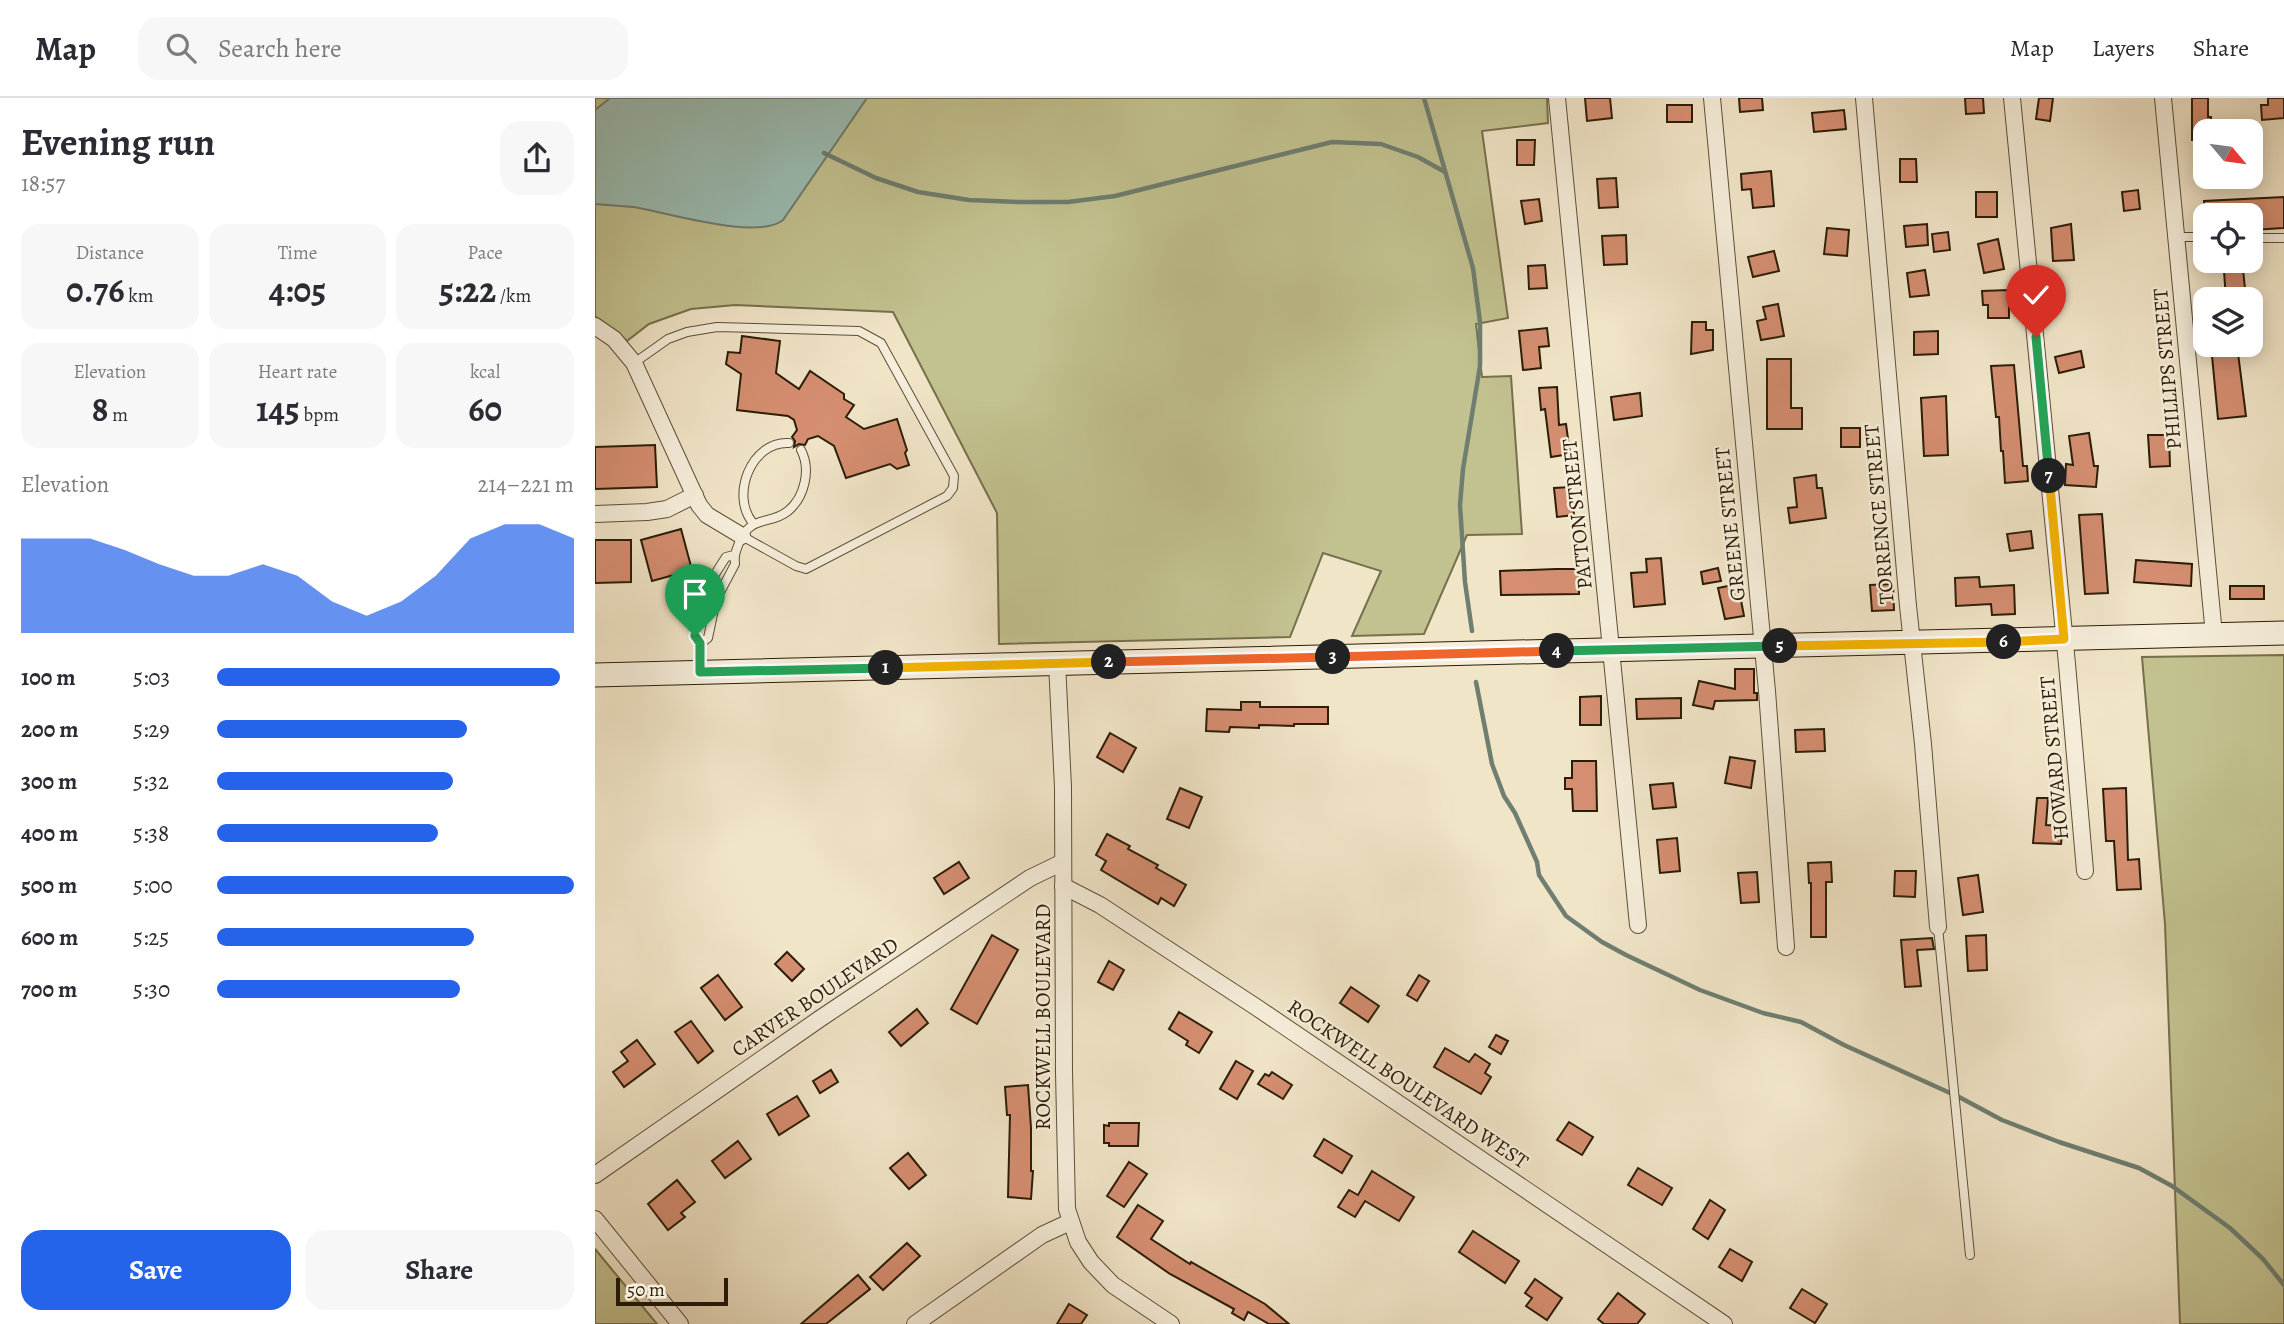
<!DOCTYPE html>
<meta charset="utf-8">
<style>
body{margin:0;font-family:Alegreya,serif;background:#f7f7f7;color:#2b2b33;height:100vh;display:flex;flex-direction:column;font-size:26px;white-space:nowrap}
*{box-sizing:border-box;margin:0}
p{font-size:23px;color:#7c7c81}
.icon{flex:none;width:38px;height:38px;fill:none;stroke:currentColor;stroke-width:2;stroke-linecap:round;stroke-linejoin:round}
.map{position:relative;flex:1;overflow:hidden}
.drawer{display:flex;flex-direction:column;background:#fff;width:595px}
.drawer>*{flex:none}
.needle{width:46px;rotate:119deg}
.fabs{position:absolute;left:1598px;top:21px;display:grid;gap:14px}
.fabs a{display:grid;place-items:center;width:70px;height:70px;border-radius:14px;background:#fff;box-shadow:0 4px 18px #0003;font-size:35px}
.scale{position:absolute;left:21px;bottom:18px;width:112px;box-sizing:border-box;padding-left:7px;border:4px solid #2b1d07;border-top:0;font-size:19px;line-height:24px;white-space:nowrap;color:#2b1d07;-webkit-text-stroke:5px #f6eedb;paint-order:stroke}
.pin{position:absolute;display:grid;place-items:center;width:60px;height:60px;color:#fff;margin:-72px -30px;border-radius:50% 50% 50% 0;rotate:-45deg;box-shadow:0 0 7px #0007}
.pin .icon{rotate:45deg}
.km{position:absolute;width:35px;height:35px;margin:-18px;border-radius:50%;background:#222;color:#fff;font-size:19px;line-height:35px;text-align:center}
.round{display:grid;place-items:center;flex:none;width:74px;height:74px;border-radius:21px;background:#f7f7f7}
.summary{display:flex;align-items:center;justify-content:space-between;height:119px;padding:0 21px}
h1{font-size:38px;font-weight:700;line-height:52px}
.stats{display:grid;grid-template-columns:repeat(3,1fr);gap:10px;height:119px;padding:7px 21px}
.stats div{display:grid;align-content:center;border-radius:18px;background:#f7f7f7;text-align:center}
.stats b{font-size:35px;font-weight:700}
.stats small{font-size:19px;font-weight:400}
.stats p{font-size:19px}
.chart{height:196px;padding:14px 21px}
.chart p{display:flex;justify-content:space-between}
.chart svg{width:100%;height:126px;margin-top:7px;fill:#2563eb;opacity:.7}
.primary-button{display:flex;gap:14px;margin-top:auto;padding:14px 21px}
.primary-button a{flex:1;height:80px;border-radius:21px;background:#2563eb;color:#fff;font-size:28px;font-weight:700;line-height:80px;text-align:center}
.primary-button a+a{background:#f7f7f7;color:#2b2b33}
ul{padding:0 21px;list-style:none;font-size:23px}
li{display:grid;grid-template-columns:112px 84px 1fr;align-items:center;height:52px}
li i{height:18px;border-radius:9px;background:#2563eb}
header{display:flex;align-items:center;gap:42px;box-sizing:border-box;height:98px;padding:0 35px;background:#fff;border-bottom:2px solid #e1e1e2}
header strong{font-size:33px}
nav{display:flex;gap:38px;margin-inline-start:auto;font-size:24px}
.search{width:490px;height:63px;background:#f7f7f7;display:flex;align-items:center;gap:18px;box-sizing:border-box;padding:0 24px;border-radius:21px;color:#7c7c81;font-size:26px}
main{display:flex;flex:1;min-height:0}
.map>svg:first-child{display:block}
</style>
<header>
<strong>Map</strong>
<div class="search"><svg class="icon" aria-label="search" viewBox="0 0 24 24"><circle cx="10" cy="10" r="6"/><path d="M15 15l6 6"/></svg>Search here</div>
<nav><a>Map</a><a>Layers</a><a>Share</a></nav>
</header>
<main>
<section class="drawer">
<div class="summary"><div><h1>Evening run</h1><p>18:57</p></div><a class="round"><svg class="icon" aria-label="share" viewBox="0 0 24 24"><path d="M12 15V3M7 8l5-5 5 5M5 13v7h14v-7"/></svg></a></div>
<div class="stats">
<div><p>Distance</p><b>0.76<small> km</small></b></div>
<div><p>Time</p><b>4:05</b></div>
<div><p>Pace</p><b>5:22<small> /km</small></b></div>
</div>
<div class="stats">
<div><p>Elevation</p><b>8<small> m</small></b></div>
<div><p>Heart rate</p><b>145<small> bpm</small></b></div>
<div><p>kcal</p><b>60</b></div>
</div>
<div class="chart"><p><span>Elevation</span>214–221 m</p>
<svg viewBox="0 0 160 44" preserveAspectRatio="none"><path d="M0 44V11L10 11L20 11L30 15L40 20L50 24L60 24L70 20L80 24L90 33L100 38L110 33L120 24L130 11L140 6L150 6L160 11V44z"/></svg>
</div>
<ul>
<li><b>100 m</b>5:03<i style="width:96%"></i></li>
<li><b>200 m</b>5:29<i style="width:70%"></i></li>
<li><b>300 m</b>5:32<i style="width:66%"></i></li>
<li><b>400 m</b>5:38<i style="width:62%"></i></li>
<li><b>500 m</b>5:00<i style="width:100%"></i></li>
<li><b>600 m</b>5:25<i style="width:72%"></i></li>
<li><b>700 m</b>5:30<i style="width:68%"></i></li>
</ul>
<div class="primary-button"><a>Save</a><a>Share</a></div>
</section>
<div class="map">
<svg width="1689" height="1226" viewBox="0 0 1689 1226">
<rect width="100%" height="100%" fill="#f1e5c8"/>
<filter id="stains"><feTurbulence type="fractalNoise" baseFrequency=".00286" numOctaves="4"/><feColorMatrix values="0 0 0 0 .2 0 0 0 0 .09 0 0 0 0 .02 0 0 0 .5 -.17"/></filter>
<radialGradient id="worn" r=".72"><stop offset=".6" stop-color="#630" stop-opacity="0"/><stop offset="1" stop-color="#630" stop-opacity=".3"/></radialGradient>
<g fill="#c2c290" stroke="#76704c" stroke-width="2">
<polygon points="0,0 952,0 953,25 887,33 913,220 881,226 887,279 916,278 927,436 872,437 829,536 757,538 786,473 728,455 695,539 404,546 402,415 298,214 140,207 96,211 54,226 32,243 0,218"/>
<polygon points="1689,557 1689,1226 1585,1226 1570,826 1547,559"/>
<polygon points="0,1151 62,1226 0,1226"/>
</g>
<path fill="#9bbfb6" stroke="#6e7e70" stroke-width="2" d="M 15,0 L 272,0 L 188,122 C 162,143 71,114 38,109 C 26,108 13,107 0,106 L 0,12 Z"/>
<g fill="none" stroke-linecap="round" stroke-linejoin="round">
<g stroke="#6e7e70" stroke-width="4.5">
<polyline points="829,0 878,170 885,224 885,268 868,371 865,407 870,484 877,533"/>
<polyline points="229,55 281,80 323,94 374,102 423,104 473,104 520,98 737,44 786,46 823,59 850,74"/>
<polyline points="881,584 897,666 909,698 920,715 942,764 944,777 971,818 1007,844 1031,857 1105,892 1168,915 1206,924 1249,947 1364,999 1407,1022 1464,1044 1544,1070 1577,1088 1635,1130 1668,1161 1689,1187"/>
</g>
</g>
<g fill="#d58e71" stroke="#2b1d07" stroke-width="2">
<polygon points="990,0 1015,0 1017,20 992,23"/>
<polygon points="1144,0 1167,0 1168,12 1145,14"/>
<polygon points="1370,0 1388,0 1389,15 1371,16"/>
<polygon points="1444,0 1458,0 1455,23 1441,21"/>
<polygon points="1597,0 1613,0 1613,19 1616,19 1616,33 1610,33 1610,42 1597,42"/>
<polygon points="1673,0 1689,0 1689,20 1667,22 1666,7 1673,7"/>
<rect x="1072" y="7" width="25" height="17"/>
<polygon points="1249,12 1251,31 1219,34 1217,15"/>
<polygon points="922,42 940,42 939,67 922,67"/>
<polygon points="1305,61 1321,61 1322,84 1305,84"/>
<polygon points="1176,73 1179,108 1158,110 1156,91 1147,92 1146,76"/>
<polygon points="1021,80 1023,109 1004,110 1002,81"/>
<polygon points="1543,92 1545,111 1529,113 1527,94"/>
<rect x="1381" y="94" width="21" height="25"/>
<polygon points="1689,99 1689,130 1657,132 1656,117 1610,117 1609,103"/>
<polygon points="944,101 947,123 930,126 926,103"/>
<polygon points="1332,126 1333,147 1311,149 1309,128"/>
<polygon points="1476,126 1479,162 1458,163 1456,130"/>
<polygon points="1232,130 1254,132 1252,158 1229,156"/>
<polygon points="1353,134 1355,152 1339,154 1337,136"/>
<polygon points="1031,137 1032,166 1009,167 1007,138"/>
<polygon points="1403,141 1409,171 1389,175 1383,146"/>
<polygon points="1179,153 1184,173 1158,179 1153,159"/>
<polygon points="950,167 952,190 934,191 933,168"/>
<polygon points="1648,171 1651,201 1631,201 1629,173"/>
<polygon points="1330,172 1334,197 1315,199 1312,175"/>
<polygon points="1414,192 1414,220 1393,220 1393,207 1388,207 1387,193"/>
<polygon points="1183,206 1189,238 1166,242 1162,223 1171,221 1168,209"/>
<polygon points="1097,224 1111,224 1111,232 1118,232 1118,252 1096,256"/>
<polygon points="952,230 954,248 944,249 946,270 928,272 924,233"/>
<polygon points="1343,233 1343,256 1319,257 1319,234"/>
<polygon points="147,238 185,243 181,275 204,291 215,273 249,296 249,301 259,307 251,319 269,331 302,321 312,352 310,355 314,367 302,371 295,366 251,380 239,348 223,338 213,341 210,347 204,346 199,349 200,343 197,339 202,332 199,322 193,318 142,312 146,276 131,266 133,254 145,255"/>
<polygon points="1616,247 1642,247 1651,318 1623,321"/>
<polygon points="1486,253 1489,269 1464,275 1460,259"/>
<polygon points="1172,261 1196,261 1196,310 1207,310 1207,331 1172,331"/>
<polygon points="1419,267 1428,368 1432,368 1433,383 1410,385 1408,353 1406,353 1404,319 1401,319 1396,268"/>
<polygon points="962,289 964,327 971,326 975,356 956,359 950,311 946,312 944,290"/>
<polygon points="1045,295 1047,318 1019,322 1016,299"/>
<polygon points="1351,298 1353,357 1329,358 1326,300"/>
<rect x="1246" y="330" width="19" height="19"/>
<polygon points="1494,335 1499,368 1503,368 1501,389 1470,387 1471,366 1478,367 1474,338"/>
<polygon points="1553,337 1574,337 1575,368 1555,369"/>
<polygon points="60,347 62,389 0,391 0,349"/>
<polygon points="1221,377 1222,390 1227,390 1231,420 1195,425 1193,410 1202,409 1199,380"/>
<polygon points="976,389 979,417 962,419 959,390"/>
<polygon points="1507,416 1513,495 1490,496 1484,417"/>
<polygon points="86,431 97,472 57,483 46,442"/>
<polygon points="1436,433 1438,450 1415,453 1412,436"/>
<polygon points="0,442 36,442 36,484 0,485"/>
<polygon points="1066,460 1070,506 1039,509 1036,475 1052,474 1051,461"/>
<polygon points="1541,462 1597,466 1596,488 1539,484"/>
<polygon points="1123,470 1126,483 1108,486 1106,474"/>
<polygon points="961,471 984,471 984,496 906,497 905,473"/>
<polygon points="1384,479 1385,489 1419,487 1420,516 1397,517 1396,506 1361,508 1360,480"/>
<polygon points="1143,486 1149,518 1130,521 1123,490"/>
<polygon points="1298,486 1299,512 1277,513 1275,487"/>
<rect x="1635" y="488" width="34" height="13"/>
<polygon points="1140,571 1159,571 1159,595 1162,595 1162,602 1120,603 1118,611 1098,607 1104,583 1140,591"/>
<polygon points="1006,598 1006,627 985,627 985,599"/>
<polygon points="1086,600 1086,620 1042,621 1041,601"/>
<polygon points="646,604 665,604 665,609 733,609 733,626 699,626 699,628 664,627 664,630 635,629 634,634 611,633 612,611 646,612"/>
<polygon points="1229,631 1230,653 1201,654 1200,632"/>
<polygon points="515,635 541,650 528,674 502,659"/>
<polygon points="1135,659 1160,663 1156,690 1130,685"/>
<polygon points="977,663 1001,663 1002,713 978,713 977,691 970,691 970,680 977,680"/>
<polygon points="1078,685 1081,709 1058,711 1055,687"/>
<polygon points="585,690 607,699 594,730 572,721"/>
<polygon points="1531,690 1533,762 1544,761 1546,791 1522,792 1519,743 1511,743 1508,691"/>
<polygon points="1442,700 1453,700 1451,727 1468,728 1466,746 1438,745"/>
<polygon points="512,736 535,748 533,751 563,767 561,770 591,787 579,808 566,800 563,806 506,772 511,763 501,757"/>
<polygon points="1082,740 1085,773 1065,775 1062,742"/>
<polygon points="364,764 374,780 349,796 339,780"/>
<polygon points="1236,764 1237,784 1231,784 1231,839 1216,839 1216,785 1214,785 1213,765"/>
<polygon points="1300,773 1321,773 1320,799 1299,798"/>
<polygon points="1162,774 1164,804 1146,805 1143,775"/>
<polygon points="1383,777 1388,814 1368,817 1363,780"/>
<polygon points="397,837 423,852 382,926 356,911"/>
<polygon points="1391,837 1392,872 1373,873 1371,838"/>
<polygon points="1337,840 1339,851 1322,852 1326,888 1310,889 1306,842"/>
<polygon points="192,854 209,871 197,883 180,866"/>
<polygon points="514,863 529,872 518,892 503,884"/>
<polygon points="123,877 147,909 130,922 106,890"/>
<polygon points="824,877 834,883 822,903 812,897"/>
<polygon points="756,889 784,908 773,924 745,905"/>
<polygon points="322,911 333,925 306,948 294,934"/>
<polygon points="584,914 617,934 604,955 591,947 593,943 574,931"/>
<polygon points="96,923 118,953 103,965 80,934"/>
<polygon points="901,937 913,943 906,956 894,949"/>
<polygon points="42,942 60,966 29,989 18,974 33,963 26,954"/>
<polygon points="850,950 874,964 880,956 895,966 890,975 896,979 886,996 839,969"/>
<polygon points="641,963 658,973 642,1001 625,991"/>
<polygon points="236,972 243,984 225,995 218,983"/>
<polygon points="677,974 697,987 688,1001 663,986 670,976 674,978"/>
<polygon points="433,987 436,1030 436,1073 438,1073 436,1101 413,1099 415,1017 412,1017 410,989"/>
<polygon points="202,998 214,1018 184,1037 172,1016"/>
<polygon points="974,1024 998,1039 987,1057 962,1042"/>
<polygon points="514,1025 544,1025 543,1048 514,1048 514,1045 509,1045 509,1027 514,1028"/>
<polygon points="729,1041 757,1058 747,1075 719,1058"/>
<polygon points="143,1043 156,1061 130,1080 117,1063"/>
<polygon points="313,1055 331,1077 314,1091 295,1070"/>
<polygon points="534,1064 552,1076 529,1109 512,1098"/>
<polygon points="1043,1070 1077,1090 1067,1107 1033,1087"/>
<polygon points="777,1073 819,1099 804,1123 770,1103 760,1119 743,1109 754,1092 763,1097"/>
<polygon points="82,1082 100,1104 86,1115 90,1119 73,1132 53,1106"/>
<polygon points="1115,1102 1130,1112 1113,1141 1098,1131"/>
<polygon points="543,1107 568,1123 556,1141 595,1166 596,1164 670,1206 694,1226 674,1226 653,1214 649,1222 637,1215 639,1211 575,1176 522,1139"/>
<polygon points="878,1133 924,1163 910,1185 864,1154"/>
<polygon points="312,1145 325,1158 288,1192 275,1179"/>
<polygon points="1135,1151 1157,1164 1147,1183 1124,1169"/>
<polygon points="263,1177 275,1191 231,1226 206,1226"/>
<polygon points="940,1181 967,1200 952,1222 931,1208 937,1200 930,1195"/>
<polygon points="1207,1191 1232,1206 1220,1225 1195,1210"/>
<polygon points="1023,1195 1050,1216 1042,1226 1009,1226 1003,1221"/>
<polygon points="474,1206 492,1217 486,1226 462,1226"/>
</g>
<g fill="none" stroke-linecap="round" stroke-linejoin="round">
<g stroke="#5c4f37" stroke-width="10">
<g id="service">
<polyline points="1581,139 1610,139"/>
<polyline points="1656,140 1689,140"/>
<polyline points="39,265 73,241 92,234 122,229 264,233 286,245 359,378 358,390 352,398 211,471 201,468 147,438"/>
<path d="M 158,425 C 135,398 156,343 194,345"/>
<path d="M 139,457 L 131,459 C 114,485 100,506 100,538 L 105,546 L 113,540 L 121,502 L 140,466 C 139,457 141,453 144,445 C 156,416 174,428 193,413 C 210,399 216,371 206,352"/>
<polyline points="105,571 105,546"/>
<polyline points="1343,829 1375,1157"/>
</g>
</g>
<g stroke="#5c4f37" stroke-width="18">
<g id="minor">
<polyline points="962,0 1043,827"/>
<polyline points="1117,0 1172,593 1191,849"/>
<polyline points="1269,0 1313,508 1328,646 1343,829"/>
<polyline points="1417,0 1472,566 1490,773"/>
<polyline points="1568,0 1619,537"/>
<polyline points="0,228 19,241 39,265 104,407 112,417 147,438"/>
<polyline points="0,416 52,414 72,411 100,397"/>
<polyline points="462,565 468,689 469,974 472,1111 483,1144 496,1164 518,1187 576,1226"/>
<polyline points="468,788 505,807 661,909 1129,1226"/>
<polyline points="0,1077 226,920 435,780 468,764"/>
<polyline points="0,1121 85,1226"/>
<polyline points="320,1226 447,1137 475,1124"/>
</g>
</g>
<g stroke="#2b1d07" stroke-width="25">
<polyline id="secondary" points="0,577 1689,535"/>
</g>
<use href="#service" stroke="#f6eedb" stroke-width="8"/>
<use href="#minor" stroke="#f6eedb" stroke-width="16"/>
<use href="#secondary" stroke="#f6eedb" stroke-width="23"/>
</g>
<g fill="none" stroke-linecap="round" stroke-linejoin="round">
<g stroke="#fff" stroke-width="14">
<polyline id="split-1" points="100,538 105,545 105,574 291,570"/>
</g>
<g stroke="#fff" stroke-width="14">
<polyline id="split-2" points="291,570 514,564"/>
</g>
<g stroke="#fff" stroke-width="14">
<polyline id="split-3" points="514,564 738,559"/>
</g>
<g stroke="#fff" stroke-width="14">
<polyline id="split-4" points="738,559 962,553"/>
</g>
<g stroke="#fff" stroke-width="14">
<polyline id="split-5" points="962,553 1185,548"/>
</g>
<g stroke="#fff" stroke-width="14">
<polyline id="split-6" points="1185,548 1409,544"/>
</g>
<g stroke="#fff" stroke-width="14">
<polyline id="split-7" points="1409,544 1469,541 1454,378"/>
</g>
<g stroke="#fff" stroke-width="14">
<polyline id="split-8" points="1441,239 1454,378"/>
</g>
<use href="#split-1" stroke="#22a559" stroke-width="9"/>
<use href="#split-2" stroke="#f5b400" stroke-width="9"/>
<use href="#split-3" stroke="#f0652b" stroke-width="9"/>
<use href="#split-4" stroke="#f0652b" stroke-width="9"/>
<use href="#split-5" stroke="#22a559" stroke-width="9"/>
<use href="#split-6" stroke="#f5b400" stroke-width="9"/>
<use href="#split-7" stroke="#f5b400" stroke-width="9"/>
<use href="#split-8" stroke="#22a559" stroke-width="9"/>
</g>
<g text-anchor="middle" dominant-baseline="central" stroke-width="5" stroke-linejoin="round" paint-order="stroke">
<g font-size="21" fill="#2b1d07" stroke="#f6eedb">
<text transform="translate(1572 271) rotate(-95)">PHILLIPS STREET</text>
<text transform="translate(982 416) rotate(-96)">PATTON STREET</text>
<text transform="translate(1284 416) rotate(-95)">TORRENCE STREET</text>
<text transform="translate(1135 426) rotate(-96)">GREENE STREET</text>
<text transform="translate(1459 660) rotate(-95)">HOWARD STREET</text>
<text transform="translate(220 899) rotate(-34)">CARVER BOULEVARD</text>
<text transform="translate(448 919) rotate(-90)">ROCKWELL BOULEVARD</text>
<text transform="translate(813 986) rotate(34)">ROCKWELL BOULEVARD WEST</text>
</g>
</g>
<rect width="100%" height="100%" filter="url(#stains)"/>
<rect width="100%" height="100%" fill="url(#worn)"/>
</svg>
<div class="fabs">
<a><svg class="needle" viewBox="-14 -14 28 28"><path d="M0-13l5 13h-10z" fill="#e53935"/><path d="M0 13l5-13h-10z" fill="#7c7c81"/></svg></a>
<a><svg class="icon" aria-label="locate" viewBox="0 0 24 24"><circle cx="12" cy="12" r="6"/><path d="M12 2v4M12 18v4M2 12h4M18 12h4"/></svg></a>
<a><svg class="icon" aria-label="layers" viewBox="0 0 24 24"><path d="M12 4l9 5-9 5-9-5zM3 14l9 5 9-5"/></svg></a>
</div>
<div class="scale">50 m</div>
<div class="pin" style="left:100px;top:538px;background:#1e9e55"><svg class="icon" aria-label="arrive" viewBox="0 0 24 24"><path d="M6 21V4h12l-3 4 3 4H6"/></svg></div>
<div class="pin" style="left:1441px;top:239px;background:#d93025"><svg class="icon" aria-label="check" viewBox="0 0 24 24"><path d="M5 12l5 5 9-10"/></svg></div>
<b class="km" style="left:291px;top:570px">1</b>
<b class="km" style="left:514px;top:564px">2</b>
<b class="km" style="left:738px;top:559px">3</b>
<b class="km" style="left:962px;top:553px">4</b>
<b class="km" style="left:1185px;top:548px">5</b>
<b class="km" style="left:1409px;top:544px">6</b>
<b class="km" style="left:1454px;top:378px">7</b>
</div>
</main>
